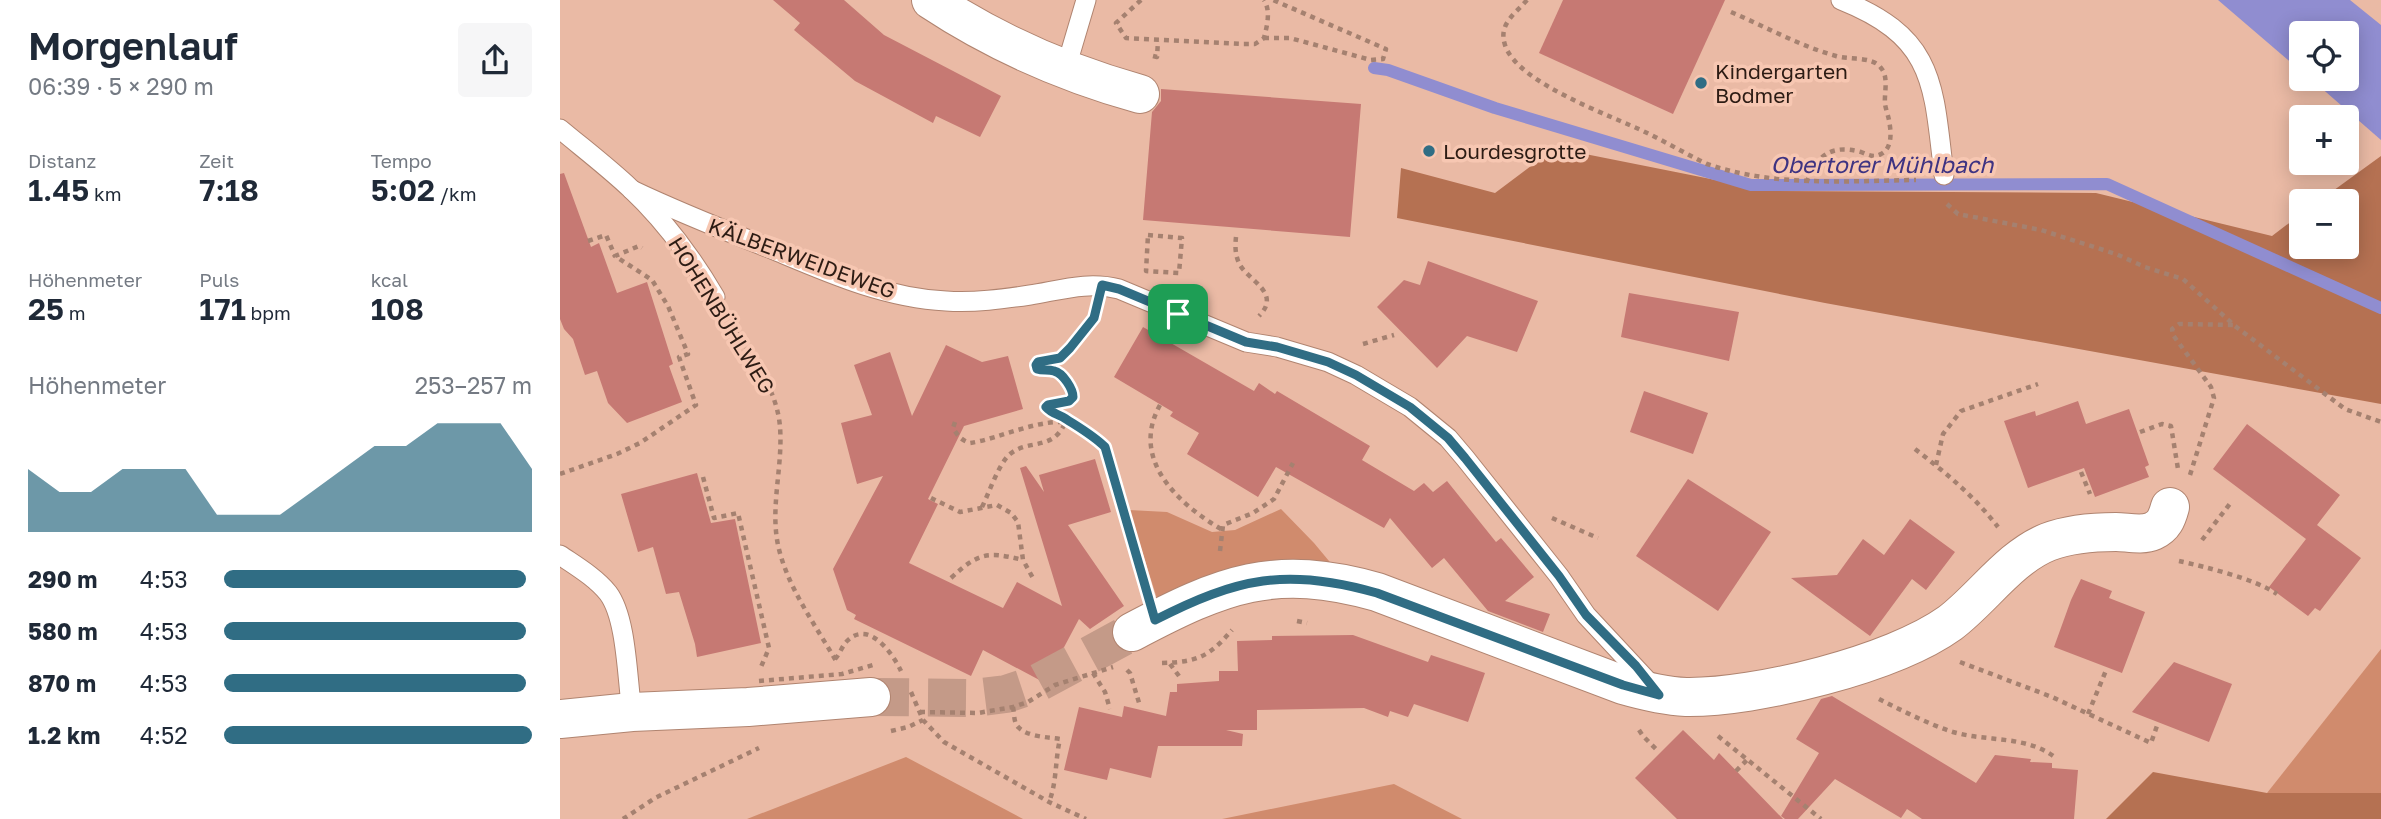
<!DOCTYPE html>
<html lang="de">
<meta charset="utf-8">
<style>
body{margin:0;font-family:"Golos Text",sans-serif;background:#f6f6f7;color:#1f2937;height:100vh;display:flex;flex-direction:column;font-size:26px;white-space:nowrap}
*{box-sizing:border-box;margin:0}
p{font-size:23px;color:#747a83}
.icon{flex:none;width:38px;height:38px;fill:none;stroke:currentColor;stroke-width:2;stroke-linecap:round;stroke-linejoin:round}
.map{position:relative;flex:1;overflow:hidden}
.side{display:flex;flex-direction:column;background:#fff;width:560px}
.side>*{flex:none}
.tools{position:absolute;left:1729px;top:21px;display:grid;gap:14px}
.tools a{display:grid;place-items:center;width:70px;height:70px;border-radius:7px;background:#fff;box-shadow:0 4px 18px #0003;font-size:35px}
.pin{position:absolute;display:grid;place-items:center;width:60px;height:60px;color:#fff;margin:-30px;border-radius:14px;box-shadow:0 4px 10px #0006}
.round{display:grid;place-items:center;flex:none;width:74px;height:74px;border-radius:7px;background:#f6f6f7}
.headline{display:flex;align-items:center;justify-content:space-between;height:119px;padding:0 28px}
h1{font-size:38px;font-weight:600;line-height:52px}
.stats{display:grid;grid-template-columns:repeat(3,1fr);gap:10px;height:119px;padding:7px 28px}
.stats div{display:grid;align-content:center}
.stats b{font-size:30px;font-weight:600}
.stats small{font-size:19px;font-weight:400}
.stats p{font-size:19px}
.chart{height:196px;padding:14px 28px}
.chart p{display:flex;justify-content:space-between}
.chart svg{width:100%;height:126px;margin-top:7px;fill:#306d84;opacity:.7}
ul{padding:0 28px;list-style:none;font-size:23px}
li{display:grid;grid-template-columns:112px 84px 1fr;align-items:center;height:52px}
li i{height:18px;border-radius:9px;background:#306d84}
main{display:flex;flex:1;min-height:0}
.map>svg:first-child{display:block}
</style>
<main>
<section class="side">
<div class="headline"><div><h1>Morgenlauf</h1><p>06:39 · 5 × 290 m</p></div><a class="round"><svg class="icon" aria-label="share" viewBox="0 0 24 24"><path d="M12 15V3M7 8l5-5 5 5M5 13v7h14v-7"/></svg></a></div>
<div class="stats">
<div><p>Distanz</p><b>1.45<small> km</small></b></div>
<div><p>Zeit</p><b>7:18</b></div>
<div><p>Tempo</p><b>5:02<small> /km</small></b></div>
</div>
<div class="stats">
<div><p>Höhenmeter</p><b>25<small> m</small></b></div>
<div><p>Puls</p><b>171<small> bpm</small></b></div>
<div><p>kcal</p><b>108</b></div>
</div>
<div class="chart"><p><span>Höhenmeter</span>253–257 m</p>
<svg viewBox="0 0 160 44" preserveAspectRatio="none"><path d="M0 44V22L10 30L20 30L30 22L40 22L50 22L60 38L70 38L80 38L90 30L100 22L110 14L120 14L130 6L140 6L150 6L160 22V44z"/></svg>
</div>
<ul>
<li><b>290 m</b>4:53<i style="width:98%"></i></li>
<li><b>580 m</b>4:53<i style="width:98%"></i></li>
<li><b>870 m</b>4:53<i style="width:98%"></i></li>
<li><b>1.2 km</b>4:52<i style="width:100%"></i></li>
</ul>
</section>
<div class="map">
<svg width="1821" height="819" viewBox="0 0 1821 819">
<rect width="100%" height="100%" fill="#eabaa5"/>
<g fill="#d08b6d">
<polygon points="721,509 754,543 779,573 599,605 569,510 607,512 652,532 675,530"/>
<polygon points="1821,649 1821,793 1707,793"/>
<polygon points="346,757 463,819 187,819"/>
<polygon points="834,784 902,819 662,819"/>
</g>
<g fill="#b57152">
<polygon points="995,148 1211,191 1536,193 1712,236 1741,214 1741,247 1787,247 1787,201 1759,201 1821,156 1821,404 1265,303 837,218 841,168 935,193"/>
<polygon points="1593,772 1707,793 1821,793 1821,819 1546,819"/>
</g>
<polygon fill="#908dd0" points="1658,0 1790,0 1821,25 1821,140 1751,79 1787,79 1787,33 1741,33 1741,71"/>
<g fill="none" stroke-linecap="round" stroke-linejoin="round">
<polyline stroke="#908dd0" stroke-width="12" points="814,68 828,70 935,108 1191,185 1547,184 1821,308"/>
</g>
<g fill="#c67973">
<polygon points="213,0 284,0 324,35 441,96 420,137 376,116 373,123 295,81 234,30 240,23"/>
<polygon points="1003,0 1165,0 1113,114 979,53"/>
<polygon points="601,89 801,104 790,237 583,220 592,112 601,101"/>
<polygon points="4,173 31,247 39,243 57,293 87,282 113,364 109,366 122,402 67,423 48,403 37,371 25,375 13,339 4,329 0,319 0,174"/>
<polygon points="868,261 978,301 957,352 907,336 877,368 817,307 844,280 860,285"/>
<polygon points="1069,293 1179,312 1169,361 1061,337"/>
<polygon points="583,327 694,391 699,383 715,394 717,391 810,446 802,460 854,491 864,483 873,492 887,481 936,542 941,538 974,577 945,601 990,614 983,632 928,611 884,558 872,568 830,518 824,528 716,467 698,497 627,454 639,433 610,416 613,412 554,377"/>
<polygon points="386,345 422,362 448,356 463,409 404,426 368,499 378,504 349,563 443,608 457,582 502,606 460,468 466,466 484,492 479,475 535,459 551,512 508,525 564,606 530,629 519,619 485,683 423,650 411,676 294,619 296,615 287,610 273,569 323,476 297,484 281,423 312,415 294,365 330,352 352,416"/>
<polygon points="1084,391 1148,413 1133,454 1070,432"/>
<polygon points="1518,401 1526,424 1569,409 1589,465 1585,467 1589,477 1535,497 1524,468 1468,488 1444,421 1475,411 1476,416"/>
<polygon points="1687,424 1780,495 1757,525 1801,558 1760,611 1755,608 1748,616 1709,587 1746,539 1653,469"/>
<polygon points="137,473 151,523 175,519 201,643 137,657 135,644 119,592 106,594 93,547 78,552 61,494"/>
<polygon points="1128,479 1211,532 1158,611 1076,556"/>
<polygon points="1350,519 1395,552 1366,590 1352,579 1310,636 1231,578 1277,575 1303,539 1324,555"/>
<polygon points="1521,579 1552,591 1549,598 1585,612 1562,673 1494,647 1511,600"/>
<polygon points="793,635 868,662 871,655 925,673 908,722 854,704 848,717 830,711 828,717 804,708 697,710 697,730 666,730 683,734 682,746 598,746 591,778 550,768 547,780 504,770 519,707 562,717 564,706 606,716 610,692 617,692 617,684 659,681 659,671 678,671 677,641 712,640 712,636"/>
<polygon points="1614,662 1672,684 1649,742 1572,712"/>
<polygon points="1272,696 1416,783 1435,755 1471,759 1470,762 1492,763 1492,768 1518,770 1514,819 1362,819 1347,809 1341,818 1275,779 1238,819 1225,819 1221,816 1259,753 1236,739 1261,699"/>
<polygon points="1123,730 1154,760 1159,753 1223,819 1117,819 1075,778"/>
</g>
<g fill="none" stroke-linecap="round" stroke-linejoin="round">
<polyline stroke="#c49a88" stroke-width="38" stroke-dasharray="38 19" stroke-linecap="butt" points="311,697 414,698 446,694 476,684 572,632"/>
<g stroke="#b08470" stroke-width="21">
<g id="lane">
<path d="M 1281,0 C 1376,38 1373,84 1384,175"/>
<polyline points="505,71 526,0"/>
<path d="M 0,129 C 24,149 49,168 71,189 C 104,220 132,258 155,297"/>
<path d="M 72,190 C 118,212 166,231 214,250 C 269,273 325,298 386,301 C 414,303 443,299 470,295 C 501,290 528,281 559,289 L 686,342 L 717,347 L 768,362 L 796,375 L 850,407 L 888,438 L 905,458 L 999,576 L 1026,615 L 1094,688"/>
<path d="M 0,555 C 16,566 35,577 48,593 C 67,618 67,679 72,712"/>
</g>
</g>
<g stroke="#b08470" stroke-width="40">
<g id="street">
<path d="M 371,0 C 436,43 505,73 580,94"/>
<path d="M 572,632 C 663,584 714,563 817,592 L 1063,685 C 1084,691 1104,696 1126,697 C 1196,698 1333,664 1390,623 C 1422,599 1450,557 1488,542 C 1509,534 1533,532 1556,532 C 1567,532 1582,536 1593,531 C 1604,526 1607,518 1610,507"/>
<polyline points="0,719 72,712 188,707 311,697"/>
</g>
</g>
<g stroke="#a58170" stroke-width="4.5" stroke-dasharray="5 5" stroke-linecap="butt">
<path d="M 581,0 L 556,23 L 566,38 L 682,44 L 695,44 L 704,38 C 707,26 711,11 704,0"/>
<path d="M 967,0 C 955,14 938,24 945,45 C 957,83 1050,115 1085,132 C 1106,142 1126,154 1147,164 C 1214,187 1286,181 1356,180"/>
<path d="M 1171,12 C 1206,27 1240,46 1276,56 C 1289,60 1313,56 1321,68 C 1329,77 1324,93 1325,104 C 1326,110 1328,115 1329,120 C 1331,131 1333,148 1321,154 C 1314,158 1308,155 1301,152 C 1271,144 1258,155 1247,181"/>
<polyline points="704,38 730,38 811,60 823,59 826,49 713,0"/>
<polyline points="593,56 597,57 598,41"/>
<polyline points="1387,204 1398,214 1481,230 1556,254 1585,267 1623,279 1675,326 1785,409 1821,422"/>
<polygon points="588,235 622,238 619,273 586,271"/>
<path d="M 676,237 C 675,246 675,256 680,265 C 688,280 722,293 699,316"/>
<polyline points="28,241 46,235 55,256"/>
<path d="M 170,322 C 190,354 217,388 220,427 C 223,467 210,506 218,545 C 227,587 255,624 276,661"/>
<polyline points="803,344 834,335"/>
<path d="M 600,405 C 570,459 617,503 661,529"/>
<path d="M 395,422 L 393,428 C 398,436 401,440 410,443 C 439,439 486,415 514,424 C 525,428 537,439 545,447 L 584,582"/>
<path d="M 513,424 L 486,407 C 493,399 505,404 513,397 C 513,389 503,373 494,371 C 488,369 483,371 477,369 L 476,365 L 478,362 L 500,358 L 535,314"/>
<polyline points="1580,432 1602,424 1611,426 1618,469"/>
<path d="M 1355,449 C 1386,473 1414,496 1438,527"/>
<polyline points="1376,465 1383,434 1401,411 1478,384"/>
<polyline points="1521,472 1530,494"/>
<polyline points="0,474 57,454 80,443 136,405 119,357 128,354 108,306 92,280 55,256 79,246 82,248"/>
<polyline points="1630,475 1654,398 1651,387 1613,335 1612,329 1619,324 1674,325"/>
<polyline points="143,477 154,518 178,513 209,648 201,667"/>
<polyline points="371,498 400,512 437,505 451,513 458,522 463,560 474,580"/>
<path d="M 422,507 C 429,493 439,463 450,454 C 468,439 493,451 505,423"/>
<polyline points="992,518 1038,538"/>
<polyline points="1642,540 1672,501"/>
<polyline points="660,551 663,525 693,513 714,499 733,463"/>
<path d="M 1619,561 C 1646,567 1695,579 1717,594"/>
<path d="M 391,578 C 418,553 427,551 463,560"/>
<polyline points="737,621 747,623"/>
<path d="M 275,659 C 280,654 282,646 287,641 C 309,619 333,654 341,671"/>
<polyline points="1400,662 1492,697 1591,743 1598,723"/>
<path d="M 602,663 C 637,662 649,657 672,630"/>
<polyline points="610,664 622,680"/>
<polyline points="567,670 570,673 580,706"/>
<polyline points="533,673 545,692 550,709"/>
<polyline points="351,692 363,720 384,742 489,802 526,819"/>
<path d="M 1319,699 C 1343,711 1368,724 1393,732 C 1427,742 1469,735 1497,759"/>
<path d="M 453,707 C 454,712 454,720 456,724 C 463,737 488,737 500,739 C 495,760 497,782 489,802"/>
<polyline points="360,712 418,713 453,707 468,702 495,685 553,667"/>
<polyline points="1528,714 1547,668"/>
<polyline points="1079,730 1083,736 1098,751"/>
<polyline points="331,731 348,727 363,720"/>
<polyline points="1158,736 1261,819"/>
<polyline points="1176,771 1187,760"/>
<polyline points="63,819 95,798 199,748"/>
</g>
<use href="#lane" stroke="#fff" stroke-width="19"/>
<use href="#street" stroke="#fff" stroke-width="38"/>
<polyline stroke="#a58170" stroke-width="4.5" stroke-dasharray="5 5" stroke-linecap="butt" points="199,681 282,674 313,665"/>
</g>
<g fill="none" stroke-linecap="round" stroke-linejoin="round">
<g stroke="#fff" stroke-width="14">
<path id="route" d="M 542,285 L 559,289 L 686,342 L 717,347 L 768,362 L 796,375 L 850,407 L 888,438 L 905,458 L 999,576 L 1026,615 L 1076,666 L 1099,695 L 1063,685 L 817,593 C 727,567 677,578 595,620 L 545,447 C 534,436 520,428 506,419 C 499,414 492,414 486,407 L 488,405 L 509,401 L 513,397 C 513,389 503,373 494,371 C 488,369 483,371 477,369 L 476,365 L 478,362 L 500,358 L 510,348 L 534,318 Z"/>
</g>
<use href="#route" stroke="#306d84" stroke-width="9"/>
</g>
<g fill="#306d84" stroke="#f7c7b2" stroke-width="2.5">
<circle cx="1141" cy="83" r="7"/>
<circle cx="869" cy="151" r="7"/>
</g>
<g text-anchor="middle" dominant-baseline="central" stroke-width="7" stroke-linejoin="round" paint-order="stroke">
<g font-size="21" fill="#2d1c14" stroke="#f7c7b2" text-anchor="start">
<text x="1155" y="71">Kindergarten<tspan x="1155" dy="24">Bodmer</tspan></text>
<text x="883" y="151">Lourdesgrotte</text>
</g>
<g font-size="21" fill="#2d1c14" stroke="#f7c7b2">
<text transform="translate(242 258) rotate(20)">KÄLBERWEIDEWEG</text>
<text transform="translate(162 315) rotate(58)">HOHENBÜHLWEG</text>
</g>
<g font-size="23" font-style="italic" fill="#3e3382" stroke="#f7c7b2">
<text x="1322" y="164">Obertorer Mühlbach</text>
</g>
</g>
</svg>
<div class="tools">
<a><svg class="icon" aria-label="locate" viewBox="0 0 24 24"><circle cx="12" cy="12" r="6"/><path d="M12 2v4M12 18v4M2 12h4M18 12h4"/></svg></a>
<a>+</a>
<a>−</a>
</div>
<div class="pin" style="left:618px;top:314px;background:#1e9e55"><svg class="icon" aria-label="arrive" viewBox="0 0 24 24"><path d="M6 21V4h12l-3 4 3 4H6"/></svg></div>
</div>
</main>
